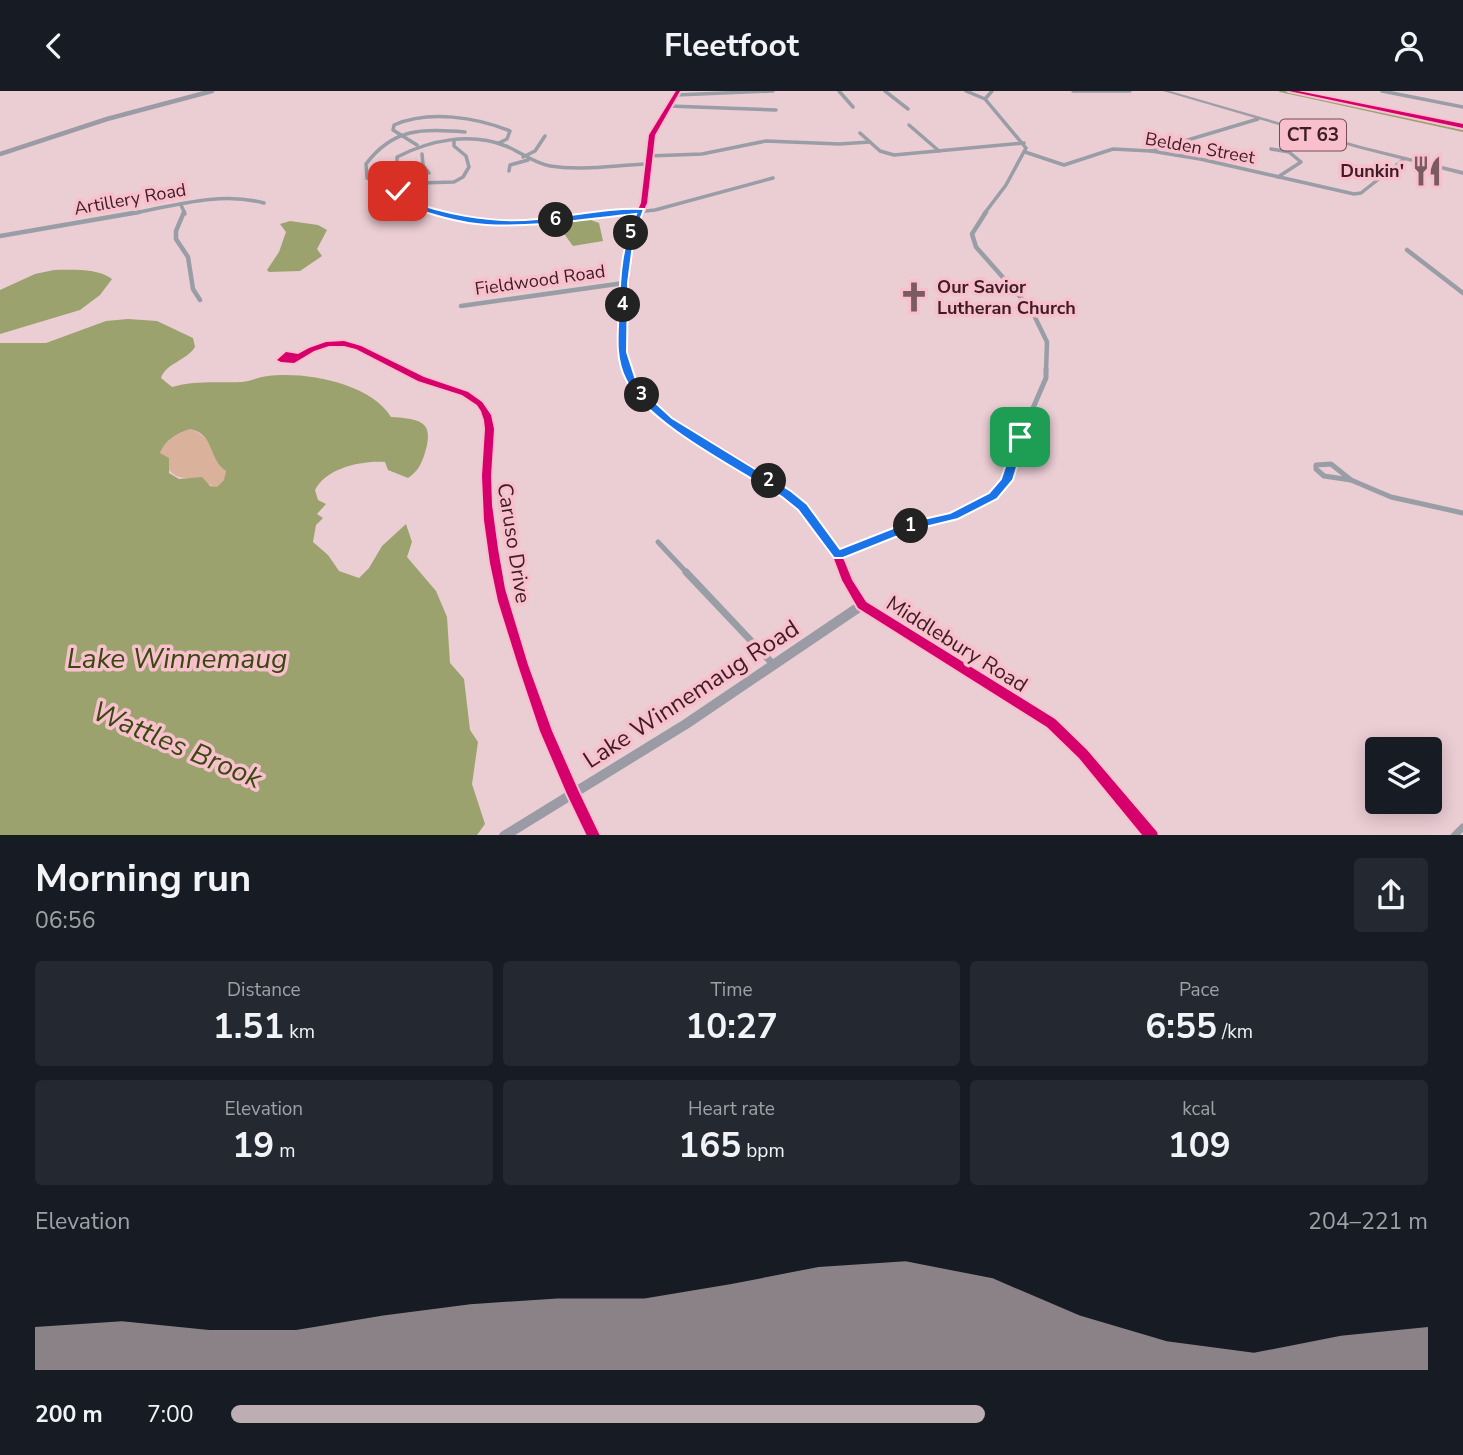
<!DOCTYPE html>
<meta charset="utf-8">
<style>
body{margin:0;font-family:"Nunito Sans",sans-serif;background:#242831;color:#f1f3f6;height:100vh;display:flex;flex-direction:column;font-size:26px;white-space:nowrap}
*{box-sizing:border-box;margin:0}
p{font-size:23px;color:#9ea1a6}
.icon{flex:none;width:38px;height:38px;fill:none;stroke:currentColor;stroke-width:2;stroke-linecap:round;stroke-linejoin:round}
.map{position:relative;height:744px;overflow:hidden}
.drawer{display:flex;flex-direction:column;background:#171b24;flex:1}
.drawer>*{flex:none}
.buttons{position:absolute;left:1365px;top:646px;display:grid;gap:14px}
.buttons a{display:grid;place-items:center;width:77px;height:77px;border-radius:7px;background:#171b24;box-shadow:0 4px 18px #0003;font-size:35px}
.pin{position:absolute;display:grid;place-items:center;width:60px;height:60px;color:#fff;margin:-30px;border-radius:14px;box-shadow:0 4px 10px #0006}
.km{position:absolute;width:35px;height:35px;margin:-18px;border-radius:50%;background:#222;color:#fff;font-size:19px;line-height:35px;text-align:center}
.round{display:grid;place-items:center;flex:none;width:74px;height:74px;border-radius:7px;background:#242831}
.overview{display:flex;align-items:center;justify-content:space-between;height:119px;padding:0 35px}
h1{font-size:38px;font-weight:700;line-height:52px}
.stats{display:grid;grid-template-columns:repeat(3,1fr);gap:10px;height:119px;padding:7px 35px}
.stats div{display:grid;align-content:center;border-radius:7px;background:#242831;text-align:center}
.stats b{font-size:35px;font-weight:700}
.stats small{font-size:19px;font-weight:400}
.stats p{font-size:19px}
.chart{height:196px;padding:14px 35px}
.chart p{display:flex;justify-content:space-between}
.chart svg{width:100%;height:126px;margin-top:7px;fill:#bcaeb3;opacity:.7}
ul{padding:0 35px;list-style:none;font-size:23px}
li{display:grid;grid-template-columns:112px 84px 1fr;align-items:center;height:52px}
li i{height:18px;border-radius:9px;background:#bcaeb3}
header{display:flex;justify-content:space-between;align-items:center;height:91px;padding:0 35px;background:#171b24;font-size:32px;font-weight:700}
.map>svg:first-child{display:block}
</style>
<header><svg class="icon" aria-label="back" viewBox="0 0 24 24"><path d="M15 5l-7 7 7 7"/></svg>Fleetfoot<svg class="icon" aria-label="person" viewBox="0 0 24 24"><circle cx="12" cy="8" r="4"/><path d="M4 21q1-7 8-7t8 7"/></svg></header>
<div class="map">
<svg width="1463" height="745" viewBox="0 0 1463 745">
<rect width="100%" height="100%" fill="#ebcdd4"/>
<path fill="#dab19b" d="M 190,338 C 205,341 231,373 225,388 C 223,391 219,394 217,397 C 211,395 207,392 201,390 C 174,384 173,390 160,362 C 165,349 177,342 190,338 Z"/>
<g fill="#9ba26e" fill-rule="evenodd">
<polygon points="588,128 599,132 603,150 573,155 565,144 562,144 565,143 561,133"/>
<polygon points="290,130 318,134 327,139 317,158 322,165 300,180 269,181 267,179 279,161 286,141 280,133"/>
<path d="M 54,179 C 72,179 97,177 112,188 L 100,204 L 80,219 L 0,243 L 0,199 L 35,183 Z"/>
<path d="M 128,228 L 157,230 L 193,247 L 195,256 C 186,270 166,272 161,287 L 172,296 C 195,289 218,292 242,291 C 251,290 259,286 268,285 C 305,280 371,292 391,326 C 423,328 435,331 424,365 C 420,375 418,380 408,387 L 388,379 L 385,371 C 362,369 326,377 315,399 L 318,409 L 326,413 L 317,423 L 323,427 L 316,434 L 313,451 L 328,464 L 339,480 L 359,487 L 369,477 L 382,455 L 406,433 L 412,451 L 407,466 L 436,500 L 447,526 L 450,572 L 464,588 L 470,639 L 478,651 L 472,693 L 485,733 L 477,744 L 0,744 L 0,252 L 46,252 L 106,230 ZM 190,338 C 215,343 208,368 226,380 L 224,389 L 217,396 L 210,395 L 202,386 L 179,388 L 169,382 L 169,367 L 160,362 C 165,349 177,342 190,338 Z"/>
</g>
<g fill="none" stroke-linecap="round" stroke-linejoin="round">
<polyline stroke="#9ba26e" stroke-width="2" points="1280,0 1463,40"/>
<g stroke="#999da5" stroke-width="3.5">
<polyline points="839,0 853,16"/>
<polyline points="885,0 908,18"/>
<polyline points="966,0 985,8"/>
<polyline points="1073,0 1130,0"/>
<polyline points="1382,0 1463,16"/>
<polyline points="676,4 773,0"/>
<polyline points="669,15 776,19"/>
<polyline points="909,34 939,60"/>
<polyline points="860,42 880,60 894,64 1024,52"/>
<path d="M 454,49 L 454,55 L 466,65 L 469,76 L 463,86 L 454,91 L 386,93 L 367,87 L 366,73 C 393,37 423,37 465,41"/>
<path d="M 417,54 L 393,39 L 394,34 C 429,19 476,26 510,40 L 507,48 L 499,52"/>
<polyline points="1271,58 1289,61 1301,71 1278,86"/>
<polyline points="1151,60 1258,28"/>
<polyline points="1025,61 1064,74 1113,58 1151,60 1200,68 1354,103 1361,102 1404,68"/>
<polyline points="422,63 423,74 429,82"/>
<polyline points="648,65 702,63 766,50 839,53 870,51"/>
<polyline points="523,66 535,60 545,45"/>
<polyline points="399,78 423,74"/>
<polyline points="509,80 510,74 528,69"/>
<polyline points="390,107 442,123"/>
<path d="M 385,110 L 398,100 L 406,89 L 397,75 L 397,66 C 430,49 470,41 506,55 C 521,61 533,72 550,75 C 582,80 615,74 647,73"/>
<polyline points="181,114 185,123"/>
<path d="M 129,123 C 173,115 220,100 264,112"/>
<polyline points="618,123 655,119 773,87"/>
<polyline points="984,123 1006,94 1026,57 985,8 992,0"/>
</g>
<g stroke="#999da5" stroke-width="4.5">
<polyline points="184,121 176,140 176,148 188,166 193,198 200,209"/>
<path d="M 436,121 C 501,140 570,127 636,121"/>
<polyline points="986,121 972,143 976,156 1031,218 1047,251 1046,280"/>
<polyline points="0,145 139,121"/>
<polyline points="1407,159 1463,202"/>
<polyline points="461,215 624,192"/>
<path d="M 296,265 L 289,263 L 281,269 C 294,270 300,264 311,259 C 346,243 374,264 403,280"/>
</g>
<g stroke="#999da5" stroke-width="5">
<polyline points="400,278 465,303 479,313 487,324 490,338 488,414 497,483"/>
<polygon points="1331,373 1351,389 1324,385 1316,378 1316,374"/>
<polyline points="1351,389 1391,406 1463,422"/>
<polyline points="658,451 688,483"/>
<polyline points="838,464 911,435 953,425 993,405 1007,389 1020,347 1046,287 1046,278"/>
</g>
<g stroke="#999da5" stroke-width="7">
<path d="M 497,481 C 515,572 551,663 594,745"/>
<polyline points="686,481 773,573"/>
<polyline points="1454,745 1463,736"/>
</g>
<g stroke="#9a9ba4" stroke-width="4.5">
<polyline points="0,63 107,28 212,0"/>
<polyline points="639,123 644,112 652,44 678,0"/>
</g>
<polyline stroke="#9a9ba4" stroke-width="6" points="628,280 622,261 622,236 629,146 640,121"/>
<path stroke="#9a9ba4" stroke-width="8" d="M 627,278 C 647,339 756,371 802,415 C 820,433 836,460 845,483"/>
<g stroke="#9a9ba4" stroke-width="10">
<polyline points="844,481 862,514 1051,632 1083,663 1152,745"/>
<polyline points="504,745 686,633 862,514"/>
</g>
<polygon fill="#9f9da6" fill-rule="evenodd" points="1163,0 1170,0 1361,55 1463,80 1463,84 1357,57"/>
<g stroke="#f8c0cd" stroke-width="4">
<g id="cycleway">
<polygon points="676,0 680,0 655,44 647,112 632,146 626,236 626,261 635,289 645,303 671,327 768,385 806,414 841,462 852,489 866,511 1055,628 1087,659 1157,741 1158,745 1143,745 1079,667 1047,636 858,517 842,489 833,465 800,418 762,389 665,331 639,307 627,289 618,261 618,236 626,146 641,112 649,44"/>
<polygon points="1289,0 1298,0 1463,33 1463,37"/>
<polygon points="344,250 361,255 424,286 468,301 482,311 491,324 494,338 491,385 492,414 498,458 505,498 528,574 552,640 578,699 600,745 587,745 567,703 540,640 518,574 498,510 490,472 484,429 482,385 485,338 484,329 481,320 477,314 462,304 418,290 356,258 344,255 329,255 314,260 294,272 281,271 277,269 286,261 298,263 309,257 326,251"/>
</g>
</g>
<use href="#cycleway" fill="#d6006c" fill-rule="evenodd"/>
</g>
<path fill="#1a73e8" stroke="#fff" stroke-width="2" d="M 398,98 L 402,100 L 396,106 C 443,122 487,133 537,128 C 572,125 610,116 644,118 L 634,146 L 628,192 L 627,261 L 636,289 L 646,303 L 672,327 L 791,400 L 807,413 L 840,458 L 906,432 L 950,422 L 989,402 L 1001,388 L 1015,346 L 1020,343 L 1026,346 L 1013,389 L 997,408 L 958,428 L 913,439 L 843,467 L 834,467 L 798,419 L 782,406 C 740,379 647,333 626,289 C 614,266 618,241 619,216 C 620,183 622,153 636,123 C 587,128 536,137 486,134 C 452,132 419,119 388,109 L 388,105 Z"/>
<defs>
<g id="restaurant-bare" transform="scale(2.415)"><path d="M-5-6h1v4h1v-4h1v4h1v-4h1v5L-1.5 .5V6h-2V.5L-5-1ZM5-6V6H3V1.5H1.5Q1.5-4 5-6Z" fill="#7b5a62" stroke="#f8c0cd" stroke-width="2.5" paint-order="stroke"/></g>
<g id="church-bare" transform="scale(2.415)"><path d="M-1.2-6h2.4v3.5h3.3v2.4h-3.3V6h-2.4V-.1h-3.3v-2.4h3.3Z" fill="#7b5a62" stroke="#f8c0cd" stroke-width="2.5" paint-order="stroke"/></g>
</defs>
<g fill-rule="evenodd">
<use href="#restaurant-bare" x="1427" y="80"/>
<use href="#church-bare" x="914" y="206"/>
</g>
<g text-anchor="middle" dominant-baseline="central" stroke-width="7" stroke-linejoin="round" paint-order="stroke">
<g font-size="18" fill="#3e1c25" stroke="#f8c0cd">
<text transform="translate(1200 57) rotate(10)">Belden Street</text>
<text transform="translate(130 108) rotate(-10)">Artillery Road</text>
<text transform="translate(540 189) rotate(-8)">Fieldwood Road</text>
</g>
<g font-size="18" font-weight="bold" fill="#3e1c25" stroke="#f8c0cd" text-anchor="end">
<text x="1404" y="80">Dunkin'</text>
<text x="937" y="196" text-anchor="start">Our Savior<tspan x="937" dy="21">Lutheran Church</tspan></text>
</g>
<rect fill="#f8c0cd" stroke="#764d57" stroke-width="2" x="1280" y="28.5" width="66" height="31" rx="5"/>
<g font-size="19" font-weight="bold" fill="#3e1c25">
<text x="1313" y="44">CT 63</text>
</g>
<g font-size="21" fill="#3e1c25" stroke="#f8c0cd">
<text transform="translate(514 452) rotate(81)">Caruso Drive</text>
<text transform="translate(957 553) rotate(32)">Middlebury Road</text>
</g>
<g font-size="24" fill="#3e1c25" stroke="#f8c0cd">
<text transform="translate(691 603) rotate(-33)">Lake Winnemaug Road</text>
</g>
<g font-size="28" font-style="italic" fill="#39480e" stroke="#f8c0cd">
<text x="177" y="568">Lake Winnemaug</text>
<text transform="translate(177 654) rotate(23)">Wattles Brook</text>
</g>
</g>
</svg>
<div class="buttons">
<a><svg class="icon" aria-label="layers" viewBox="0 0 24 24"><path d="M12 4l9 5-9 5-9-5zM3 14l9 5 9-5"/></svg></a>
</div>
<div class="pin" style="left:1020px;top:346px;background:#1e9e55"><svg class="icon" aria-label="arrive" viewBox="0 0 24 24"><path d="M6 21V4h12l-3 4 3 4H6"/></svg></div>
<div class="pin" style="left:398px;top:100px;background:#d93025"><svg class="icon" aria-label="check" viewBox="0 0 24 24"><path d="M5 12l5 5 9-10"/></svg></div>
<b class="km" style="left:911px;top:435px">1</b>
<b class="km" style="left:769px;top:390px">2</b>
<b class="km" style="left:642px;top:304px">3</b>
<b class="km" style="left:623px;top:214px">4</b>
<b class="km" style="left:631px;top:142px">5</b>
<b class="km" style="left:556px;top:129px">6</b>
</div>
<section class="drawer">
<div class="overview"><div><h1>Morning run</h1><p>06:56</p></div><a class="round"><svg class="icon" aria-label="share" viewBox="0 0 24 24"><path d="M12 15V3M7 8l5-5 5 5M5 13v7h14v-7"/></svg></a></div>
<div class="stats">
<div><p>Distance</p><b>1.51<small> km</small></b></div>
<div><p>Time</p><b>10:27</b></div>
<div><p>Pace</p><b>6:55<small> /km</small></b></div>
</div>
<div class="stats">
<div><p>Elevation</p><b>19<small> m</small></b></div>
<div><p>Heart rate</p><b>165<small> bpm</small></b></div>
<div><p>kcal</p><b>109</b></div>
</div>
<div class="chart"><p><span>Elevation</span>204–221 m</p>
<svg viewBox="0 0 160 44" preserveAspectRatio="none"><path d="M0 44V29L10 27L20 30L30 30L40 25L50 21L60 19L70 19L80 14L90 8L100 6L110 12L120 25L130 34L140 38L150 32L160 29V44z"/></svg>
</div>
<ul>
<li><b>200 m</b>7:00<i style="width:63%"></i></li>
</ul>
</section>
